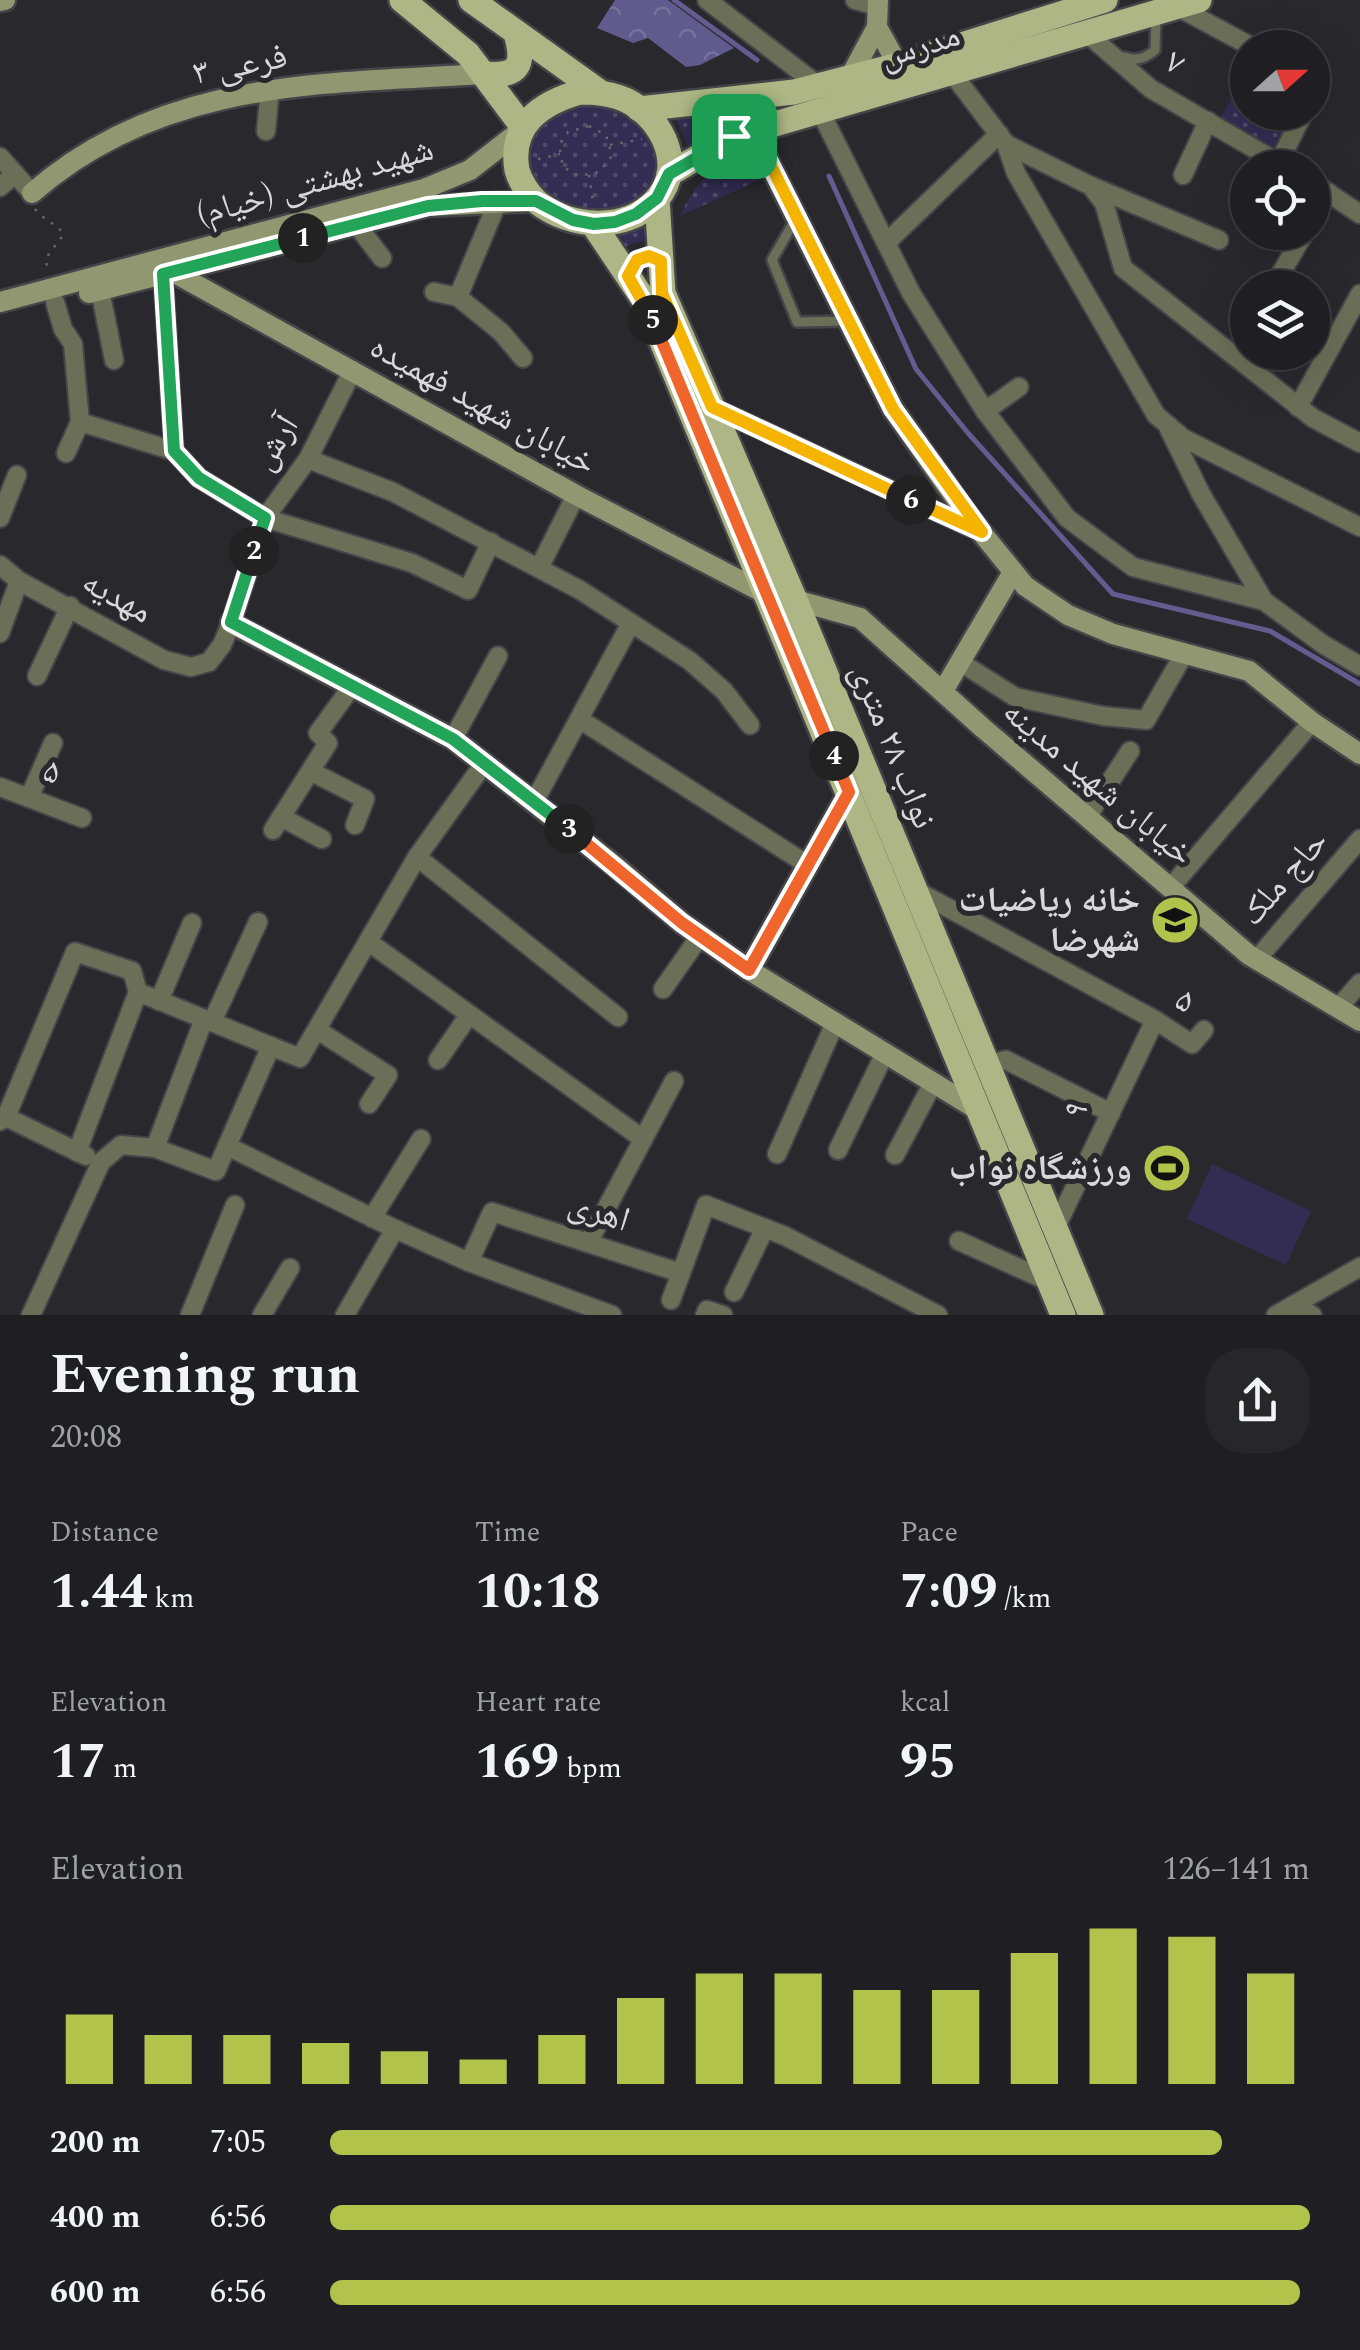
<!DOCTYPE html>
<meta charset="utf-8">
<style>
body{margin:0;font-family:Spectral,"Noto Naskh Arabic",serif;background:#27272a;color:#f1f3f6;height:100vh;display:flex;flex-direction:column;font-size:38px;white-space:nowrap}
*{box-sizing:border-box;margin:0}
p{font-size:32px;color:#a1a2a5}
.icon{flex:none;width:55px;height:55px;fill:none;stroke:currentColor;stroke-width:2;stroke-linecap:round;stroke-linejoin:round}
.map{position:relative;height:1315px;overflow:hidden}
.side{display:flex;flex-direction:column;background:#1f1e22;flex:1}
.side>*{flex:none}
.needle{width:65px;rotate:69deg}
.fabs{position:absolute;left:1230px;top:30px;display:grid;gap:20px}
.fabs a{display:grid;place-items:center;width:100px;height:100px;border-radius:50%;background:#1f1e22;box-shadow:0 10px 40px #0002,0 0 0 2px #3c3c40;font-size:50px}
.pin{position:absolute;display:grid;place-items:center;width:85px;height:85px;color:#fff;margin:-42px;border-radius:20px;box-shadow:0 5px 15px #0006}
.km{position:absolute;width:50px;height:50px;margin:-25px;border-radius:50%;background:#222;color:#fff;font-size:28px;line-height:50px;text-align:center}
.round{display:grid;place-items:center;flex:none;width:105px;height:105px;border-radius:40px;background:#27272a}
.summary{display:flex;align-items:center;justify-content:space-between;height:170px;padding:0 50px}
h1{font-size:55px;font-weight:700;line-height:75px}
.stats{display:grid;grid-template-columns:repeat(3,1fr);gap:15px;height:170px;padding:10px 50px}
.stats div{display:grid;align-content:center}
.stats b{font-size:50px;font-weight:700}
.stats small{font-size:28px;font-weight:400}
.stats p{font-size:28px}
.chart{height:280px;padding:20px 50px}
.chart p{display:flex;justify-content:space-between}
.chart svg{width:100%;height:180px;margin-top:10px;stroke:#b2c34c;stroke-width:6}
ul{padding:0 50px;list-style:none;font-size:32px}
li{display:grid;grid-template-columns:160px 120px 1fr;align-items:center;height:75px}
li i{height:25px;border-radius:12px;background:#b2c34c}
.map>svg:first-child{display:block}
</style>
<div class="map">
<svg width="1360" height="1315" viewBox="0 0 1360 1315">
<defs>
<pattern id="grass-dots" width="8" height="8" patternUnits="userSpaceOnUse" patternTransform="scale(2.5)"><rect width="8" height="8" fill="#332d53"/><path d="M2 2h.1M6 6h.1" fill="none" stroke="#504b6b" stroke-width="1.8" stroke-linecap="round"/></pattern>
<pattern id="forest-crowns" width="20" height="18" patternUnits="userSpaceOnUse" patternTransform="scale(2.5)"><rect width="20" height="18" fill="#615a8d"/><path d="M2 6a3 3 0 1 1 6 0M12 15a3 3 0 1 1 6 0" fill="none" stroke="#77719c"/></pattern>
</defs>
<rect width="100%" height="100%" fill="#29282d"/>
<g fill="url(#grass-dots)">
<polygon points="1246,73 1248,112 1293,113 1275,150 1220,119"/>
<path d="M 582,105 C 622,106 677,139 649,186 C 642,197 630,203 618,207 C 546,229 477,136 582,105 Z"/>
<polygon points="697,110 696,130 703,137 688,146 673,111"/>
<path d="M 745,150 L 761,179 L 680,216 C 694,185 714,163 745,150 Z"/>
<path d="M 650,220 L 654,243 C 640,240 630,242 620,253 L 610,235 L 637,230 Z"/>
</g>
<polygon fill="url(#forest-crowns)" points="615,0 668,0 734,48 700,65 686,67 648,38 633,43 597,28"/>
<polygon fill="#332d53" points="1212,1164 1311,1211 1286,1265 1187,1219"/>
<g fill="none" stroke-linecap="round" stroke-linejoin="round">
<g stroke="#645c90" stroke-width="5">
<polyline points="674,0 757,60"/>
<polyline points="829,176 916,369 968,433 1113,594 1270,631 1360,684"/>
</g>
<g stroke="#454449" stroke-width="14">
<g id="lane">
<path d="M 1124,57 C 1136,62 1146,58 1155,50 L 1156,15"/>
<polyline points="795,220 772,260 797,322 847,321"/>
</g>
</g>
<g stroke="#454449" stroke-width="22">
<g id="street">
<polyline points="707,0 819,86"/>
<polyline points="855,0 878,6"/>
<polyline points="1176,6 1254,48"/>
<polyline points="1084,31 1151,89 1288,168"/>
<polyline points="952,73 1006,144 1016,173 1156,415 1183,438 1360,527"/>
<polyline points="1312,93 1312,95"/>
<polyline points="820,111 911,293 985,411 1067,518 1133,567 1264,601 1324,645 1360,666"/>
<polyline points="266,131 270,89"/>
<polyline points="1006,144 1091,186 1104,203 1123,268 1313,418 1360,443"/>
<polyline points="0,157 32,193"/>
<polyline points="1279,162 1304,112"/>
<polyline points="1183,175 1208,121"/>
<polyline points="1312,182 1360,214"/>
<polyline points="1091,186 1219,240"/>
<polyline points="0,187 15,174"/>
<polyline points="1312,220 1329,193"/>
<polyline points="356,224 382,258"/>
<polyline points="887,242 999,134"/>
<polyline points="163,274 174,451"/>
<polyline points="1273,287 1305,232"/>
<polyline points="100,290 114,360"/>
<polyline points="434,292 458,297 501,332 523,358"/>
<polyline points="458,297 498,201"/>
<polyline points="55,302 63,329 73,344 80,422 66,453"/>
<polyline points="712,407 981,532"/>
<polyline points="1298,407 1360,294"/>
<polyline points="985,411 1019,387"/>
<polyline points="80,422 174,451 199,478 265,518 412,563 468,590 491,542"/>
<polyline points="1169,429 1201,494 1264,601"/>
<polyline points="308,459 393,492 580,590 690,661 724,691 750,725"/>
<polyline points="0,518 17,475"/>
<polyline points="0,565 19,581 164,660 191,667 209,662 222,645 231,623 265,518 308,459 353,370"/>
<polyline points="539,568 576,495"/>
<polyline points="0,633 19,581"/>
<polyline points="960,662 1015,697 1103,716 1146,720 1184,654"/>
<polyline points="37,676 70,606"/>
<polyline points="579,719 808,865"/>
<polyline points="453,739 498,656"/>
<polyline points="312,772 365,799 355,825"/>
<polyline points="0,787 82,818"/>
<polyline points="29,798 53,743"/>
<polyline points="534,802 631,623"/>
<polyline points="281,817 322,839"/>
<polyline points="1087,817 1130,751"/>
<polyline points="273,830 328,743 318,733 353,685"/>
<polyline points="417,857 618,1017"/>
<polyline points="1171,887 1312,722"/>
<polyline points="915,890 1155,1020 1192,1044 1204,1030"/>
<polyline points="370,943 643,1139"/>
<polyline points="1257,959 1360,839"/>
<polyline points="663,989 700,936"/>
<polyline points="138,992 300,1058 417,857 483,765"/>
<polyline points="159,1001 192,923"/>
<polyline points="1338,1008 1360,983"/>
<polyline points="212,1022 258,922"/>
<polyline points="317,1030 388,1075 369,1104"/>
<polyline points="438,1060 469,1015"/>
<polyline points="987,1064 1006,1060 1111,1113"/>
<polyline points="6,1117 86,1156"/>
<polyline points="0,1121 6,1117 75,952 132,971 138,992 77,1152"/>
<polyline points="227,1146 395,1229 469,1262 492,1212 681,1273 706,1205 785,1236 938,1315"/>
<polyline points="155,1148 204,1019"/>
<polyline points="838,1150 885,1053"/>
<polyline points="777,1154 835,1023"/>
<polyline points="895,1155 933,1083"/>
<polyline points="372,1218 421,1139"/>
<polyline points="1055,1229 1155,1020"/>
<polyline points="959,1241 1050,1282"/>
<polyline points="588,1243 674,1081"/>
<polyline points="469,1262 612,1315"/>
<polyline points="734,1292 765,1228"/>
<polyline points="671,1300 681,1273"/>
<polyline points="1294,1305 1312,1315"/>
<polyline points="31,1315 101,1162 121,1145 155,1148 216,1171 271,1046"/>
<polyline points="190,1315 235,1205"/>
<polyline points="262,1315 290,1268"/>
<polyline points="345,1315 395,1229"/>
<polyline points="705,1315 707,1310 723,1315"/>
<polyline points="1276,1315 1360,1267"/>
</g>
</g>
<g stroke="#454449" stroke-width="25">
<g id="secondary">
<polyline points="878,0 877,27 898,65"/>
<polyline points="0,1 5,0"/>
<polyline points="849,79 877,27"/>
<polyline points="753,131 893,409 968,516 1025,586 1068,615 1113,634 1249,671 1312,722 1360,754"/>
<path d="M 32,193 C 162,79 321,84 483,74"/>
<polyline points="173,272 576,495 764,593"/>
<polyline points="89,293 428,206 536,201"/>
<polyline points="0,302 424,189 470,170 520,131"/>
<polyline points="795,600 860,618 984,729 1249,955 1360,1021"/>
<polyline points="231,623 453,739 615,866 682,923 749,970 978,1110"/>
<polyline points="943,691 1013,572"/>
<polyline points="749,970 849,792"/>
</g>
</g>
<g stroke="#454449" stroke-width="30">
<g id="primary">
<polyline points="402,0 468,54 522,126"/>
<polyline points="471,0 601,93"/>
<path d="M 483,74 C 519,77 525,66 516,33"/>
<path d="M 580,92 C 593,92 606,93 618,97 C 658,110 689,164 656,200 C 625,233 570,228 537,202 C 528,194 520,181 517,170 C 509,125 541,103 580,92 Z"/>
<polyline points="639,109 794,92 898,65 1105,0"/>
<polyline points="669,174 734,136 1199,0"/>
<polyline points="657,199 663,293 795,600 1091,1315"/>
<polyline points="593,224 646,303 1063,1315"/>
</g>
</g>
<g stroke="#68676b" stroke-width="2.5" stroke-dasharray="2.5 8" stroke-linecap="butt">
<polygon points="589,126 606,135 612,156 599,172 579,176 563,167 559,145 568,132"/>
<polyline points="610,145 642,139"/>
<polyline points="538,159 560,154"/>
<polyline points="589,175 593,202"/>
<path d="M 35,209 C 44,220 55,223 64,234 L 46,258 L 47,270"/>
</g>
<use href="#lane" stroke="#6b6f58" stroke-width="9"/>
<use href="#street" stroke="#6b6f58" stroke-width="18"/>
<use href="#secondary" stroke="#909771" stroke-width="20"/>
<use href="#primary" stroke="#adb684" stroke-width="25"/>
</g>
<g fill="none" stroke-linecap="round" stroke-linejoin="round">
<g stroke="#fff" stroke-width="20">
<polyline id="split-1" points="303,238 428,206 482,201 536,201 573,220 594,224 615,222 636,214 657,198 669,174 734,136"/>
</g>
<g stroke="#fff" stroke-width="20">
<polyline id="split-2" points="254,551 265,518 199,478 174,451 163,274 303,238"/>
</g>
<g stroke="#fff" stroke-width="20">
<polyline id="split-3" points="254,551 231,622 453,739 569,829"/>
</g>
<g stroke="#fff" stroke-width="20">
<polyline id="split-4" points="569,829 682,923 749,970 849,792 834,756"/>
</g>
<g stroke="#fff" stroke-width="20">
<polyline id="split-5" points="653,320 834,756"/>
</g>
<g stroke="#fff" stroke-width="20">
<polyline id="split-6" points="653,320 628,276 637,260 649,256 661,261 662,293 712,407 911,500"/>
</g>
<g stroke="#fff" stroke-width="20">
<polyline id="split-7" points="734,136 753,130 893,409 982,532 911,500"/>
</g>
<use href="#split-1" stroke="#22a559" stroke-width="12"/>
<use href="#split-2" stroke="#22a559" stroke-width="12"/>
<use href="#split-3" stroke="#22a559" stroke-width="12"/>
<use href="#split-4" stroke="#f0652b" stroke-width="12"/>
<use href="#split-5" stroke="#f0652b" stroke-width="12"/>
<use href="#split-6" stroke="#f5b400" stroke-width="12"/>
<use href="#split-7" stroke="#f5b400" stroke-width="12"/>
</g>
<defs>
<g id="school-disc" transform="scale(2.5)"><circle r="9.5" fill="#b2c34c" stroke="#29282d"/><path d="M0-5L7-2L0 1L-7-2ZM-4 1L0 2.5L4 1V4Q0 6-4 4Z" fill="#111"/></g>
<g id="stadium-disc" transform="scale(2.5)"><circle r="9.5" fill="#b2c34c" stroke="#29282d"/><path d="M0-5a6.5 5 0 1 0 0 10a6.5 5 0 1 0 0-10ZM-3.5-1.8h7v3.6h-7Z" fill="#111"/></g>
</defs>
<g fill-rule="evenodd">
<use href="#school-disc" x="1175" y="920"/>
<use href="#stadium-disc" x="1167" y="1168"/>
</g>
<g text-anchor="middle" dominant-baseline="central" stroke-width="10" stroke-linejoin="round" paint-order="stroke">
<g font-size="35" fill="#d8d8db" stroke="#29282d">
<text transform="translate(920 46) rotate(-17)">مدرس</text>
<text transform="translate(1175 63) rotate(34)">۷</text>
<text transform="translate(240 65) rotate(-11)">فرعی ۳</text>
<text transform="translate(315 182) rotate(-16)">شهید بهشتی (خیام)</text>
<text transform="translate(483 405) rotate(29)">خیابان شهید فهمیده</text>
<text transform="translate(275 443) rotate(-58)">آرش</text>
<text transform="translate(117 597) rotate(29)">مهدیه</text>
<text transform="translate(893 746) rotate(68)">نواب ۲۸ متری</text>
<text transform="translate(52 772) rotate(20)">۵</text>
<text transform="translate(1098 783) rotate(40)">خیابان شهید مدینه</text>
<text transform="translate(1284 878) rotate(-49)">حاج ملک</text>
<text transform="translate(1185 1001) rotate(32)">۵</text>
<text transform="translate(1076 1110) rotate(-64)">۹</text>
<text transform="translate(599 1212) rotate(18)">اهری</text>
</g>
<g font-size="35" font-weight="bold" fill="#d8d8db" stroke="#29282d" text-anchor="end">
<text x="1140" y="900">خانه ریاضیات<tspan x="1140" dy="40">شهرضا</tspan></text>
<text x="1132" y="1168">ورزشگاه نواب</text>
</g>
</g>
</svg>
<div class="fabs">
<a><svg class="needle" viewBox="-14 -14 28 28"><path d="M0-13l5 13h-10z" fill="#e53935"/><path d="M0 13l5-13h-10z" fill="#a1a2a5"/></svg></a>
<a><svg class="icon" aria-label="locate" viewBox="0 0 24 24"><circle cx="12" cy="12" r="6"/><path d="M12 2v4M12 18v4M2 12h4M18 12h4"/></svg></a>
<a><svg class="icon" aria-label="layers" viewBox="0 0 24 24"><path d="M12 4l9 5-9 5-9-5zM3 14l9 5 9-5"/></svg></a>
</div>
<div class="pin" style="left:734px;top:136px;background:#1e9e55"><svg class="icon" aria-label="arrive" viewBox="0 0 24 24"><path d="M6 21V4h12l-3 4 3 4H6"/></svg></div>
<b class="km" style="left:303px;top:238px">1</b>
<b class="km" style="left:254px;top:551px">2</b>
<b class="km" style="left:569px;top:829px">3</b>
<b class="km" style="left:834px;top:756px">4</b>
<b class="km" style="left:653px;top:320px">5</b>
<b class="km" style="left:911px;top:500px">6</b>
</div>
<section class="side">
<div class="summary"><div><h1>Evening run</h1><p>20:08</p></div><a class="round"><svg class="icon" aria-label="share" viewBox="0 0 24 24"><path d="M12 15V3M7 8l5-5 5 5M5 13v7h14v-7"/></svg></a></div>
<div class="stats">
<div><p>Distance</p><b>1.44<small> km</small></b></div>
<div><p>Time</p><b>10:18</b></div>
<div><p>Pace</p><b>7:09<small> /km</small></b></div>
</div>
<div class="stats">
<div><p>Elevation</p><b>17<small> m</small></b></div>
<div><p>Heart rate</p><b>169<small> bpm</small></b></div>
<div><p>kcal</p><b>95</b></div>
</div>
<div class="chart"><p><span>Elevation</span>126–141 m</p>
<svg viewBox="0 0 160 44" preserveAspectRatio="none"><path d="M5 44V27M15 44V32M25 44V32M35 44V34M45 44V36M55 44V38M65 44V32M75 44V23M85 44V17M95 44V17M105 44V21M115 44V21M125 44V12M135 44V6M145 44V8M155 44V17"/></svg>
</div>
<ul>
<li><b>200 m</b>7:05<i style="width:91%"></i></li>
<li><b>400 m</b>6:56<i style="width:100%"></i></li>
<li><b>600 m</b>6:56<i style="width:99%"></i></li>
</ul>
</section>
